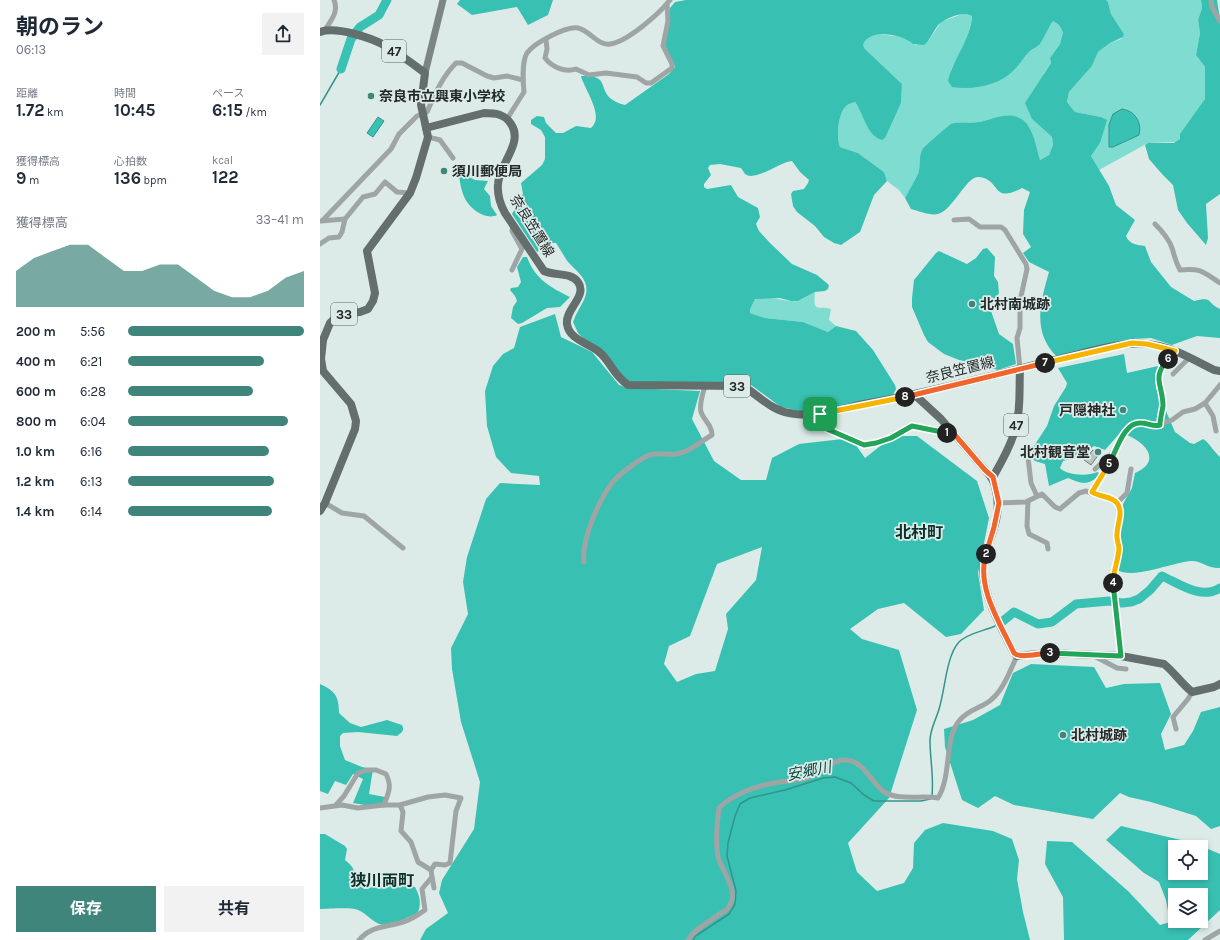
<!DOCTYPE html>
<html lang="ja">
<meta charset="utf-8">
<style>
body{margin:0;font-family:Karla,"Noto Sans JP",sans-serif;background:#f2f2f3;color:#1f2937;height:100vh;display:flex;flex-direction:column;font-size:15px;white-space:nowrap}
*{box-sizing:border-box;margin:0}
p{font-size:13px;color:#747a83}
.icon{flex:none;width:22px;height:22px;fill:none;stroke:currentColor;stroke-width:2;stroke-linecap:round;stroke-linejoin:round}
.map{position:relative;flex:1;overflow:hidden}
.details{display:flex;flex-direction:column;background:#fff;width:320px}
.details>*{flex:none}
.fabs{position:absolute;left:848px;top:840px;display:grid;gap:8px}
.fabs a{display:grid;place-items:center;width:40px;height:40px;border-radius:0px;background:#fff;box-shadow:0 2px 6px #0003;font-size:20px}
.pin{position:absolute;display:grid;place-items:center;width:34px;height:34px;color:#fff;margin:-17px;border-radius:8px;box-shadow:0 2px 6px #0006}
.km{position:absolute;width:20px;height:20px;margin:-10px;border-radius:50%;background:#222;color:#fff;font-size:11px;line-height:20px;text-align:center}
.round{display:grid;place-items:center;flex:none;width:42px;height:42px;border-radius:0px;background:#f2f2f3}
.overview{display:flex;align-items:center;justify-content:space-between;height:68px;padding:0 16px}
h1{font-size:22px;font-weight:700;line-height:30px}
.stats{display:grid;grid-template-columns:repeat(3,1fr);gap:6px;height:68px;padding:4px 16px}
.stats div{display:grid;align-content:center}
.stats b{font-size:17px;font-weight:700}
.stats small{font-size:11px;font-weight:400}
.stats p{font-size:11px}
.chart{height:112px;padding:8px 16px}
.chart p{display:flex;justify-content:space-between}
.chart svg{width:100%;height:72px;margin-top:4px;fill:#3f857c;opacity:.7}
.primary-button{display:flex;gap:8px;margin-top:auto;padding:8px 16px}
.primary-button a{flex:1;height:46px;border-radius:0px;background:#3f857c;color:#fff;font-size:16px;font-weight:700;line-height:46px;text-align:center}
.primary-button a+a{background:#f2f2f3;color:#1f2937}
ul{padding:0 16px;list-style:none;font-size:13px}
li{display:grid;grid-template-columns:64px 48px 1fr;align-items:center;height:30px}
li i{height:10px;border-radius:5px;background:#3f857c}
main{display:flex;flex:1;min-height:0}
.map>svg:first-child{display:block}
</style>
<main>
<section class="details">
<div class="overview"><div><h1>朝のラン</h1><p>06:13</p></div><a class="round"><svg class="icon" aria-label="share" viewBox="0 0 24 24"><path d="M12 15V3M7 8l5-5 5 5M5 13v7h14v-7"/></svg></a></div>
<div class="stats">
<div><p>距離</p><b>1.72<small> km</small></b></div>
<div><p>時間</p><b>10:45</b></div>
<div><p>ペース</p><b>6:15<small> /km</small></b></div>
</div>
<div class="stats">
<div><p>獲得標高</p><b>9<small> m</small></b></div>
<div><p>心拍数</p><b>136<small> bpm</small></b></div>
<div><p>kcal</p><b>122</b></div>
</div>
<div class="chart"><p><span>獲得標高</span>33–41 m</p>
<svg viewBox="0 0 160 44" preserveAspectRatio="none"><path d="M0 44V22L10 14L20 10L30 6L40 6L50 14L60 22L70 22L80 18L90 18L100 26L110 34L120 38L130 38L140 34L150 26L160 22V44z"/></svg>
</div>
<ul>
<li><b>200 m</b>5:56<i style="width:100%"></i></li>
<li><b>400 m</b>6:21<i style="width:77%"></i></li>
<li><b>600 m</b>6:28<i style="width:71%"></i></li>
<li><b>800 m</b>6:04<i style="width:91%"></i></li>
<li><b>1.0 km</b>6:16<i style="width:80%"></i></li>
<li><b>1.2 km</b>6:13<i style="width:83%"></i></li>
<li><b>1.4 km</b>6:14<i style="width:82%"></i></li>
</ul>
<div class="primary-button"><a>保存</a><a>共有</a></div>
</section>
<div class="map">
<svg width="900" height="940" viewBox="0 0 900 940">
<rect width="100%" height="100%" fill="#ddebe8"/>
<g fill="#7fdcd0">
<polygon points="786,0 881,0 882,8 878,20 880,33 876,55 885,67 885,99 858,142 828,143 779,170 771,156 780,143 781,117 755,112 747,102 749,92 772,66 778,52 790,43 801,39 804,34 791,14 788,2"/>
<path d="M 642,14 L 649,14 L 652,16 C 651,35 639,54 631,70 L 694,70 L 709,52 L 718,46 L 726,30 L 733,21 L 739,25 L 743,32 L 740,44 L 730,58 L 731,63 L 724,73 L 712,119 L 732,137 L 733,145 L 729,155 L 720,160 C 716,147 714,129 703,121 C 690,110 673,119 659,122 C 651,124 639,121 632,124 C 627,127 604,146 602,150 C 598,159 601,166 598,174 L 585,198 L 579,190 L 567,181 L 564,172 L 538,153 L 520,147 C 516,137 518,114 526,106 C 528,104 532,103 535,102 L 539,108 L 572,119 L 581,103 L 582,84 L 545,49 L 543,45 C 544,41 546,38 551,36 C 557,33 583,36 589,40 C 592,42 592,44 596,45 L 609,40 L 621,22 Z"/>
<path d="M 495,292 C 493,314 497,305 511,309 L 509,320 L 516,326 L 508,332 L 483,322 L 445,318 L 430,313 C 425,286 467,304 478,301 C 484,299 490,294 495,292 Z"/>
</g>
<g fill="#38c1b2" fill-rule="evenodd">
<polygon points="140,0 233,0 228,15 208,25 197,7 152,15 137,4"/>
<path d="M 366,0 L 786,0 L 788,2 L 791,14 L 804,34 L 803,37 L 790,43 L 778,52 L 772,66 L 749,92 L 747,102 L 755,112 L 781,117 L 787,120 L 780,143 L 771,156 L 789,186 L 796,205 L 815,220 L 806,236 C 809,244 817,245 825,246 L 831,262 L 851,287 L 874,301 C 894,296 886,303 900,309 L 900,338 L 877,336 L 852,345 L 831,338 L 813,339 L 737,357 C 712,332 720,303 729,272 L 709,262 L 703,253 L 711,247 L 703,234 L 704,210 L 710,192 L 702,188 C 671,205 681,178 658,177 C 647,176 632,211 618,214 C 610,216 599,211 591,209 L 585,198 L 598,174 C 601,166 598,159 602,150 C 604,146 627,127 631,124 C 639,121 650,124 659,122 C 673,119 690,110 703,120 C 714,129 716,147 720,160 L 729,155 L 733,145 L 732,137 L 712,119 L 705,103 L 731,63 L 730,58 L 740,44 L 743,32 L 739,25 L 733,21 C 727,29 725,37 719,45 C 716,48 712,49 709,52 C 704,57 700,64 695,69 C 679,86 654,90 632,87 L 628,81 C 633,59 651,39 652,16 C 644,10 626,18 619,24 C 613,31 611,39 604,45 L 593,44 C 583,34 548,28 543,45 L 545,49 L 582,84 L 581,103 L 565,138 L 562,140 C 546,135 544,114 535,102 C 532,103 528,104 526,106 C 518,114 516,137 520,147 L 538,153 L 564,172 L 567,181 L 554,195 L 540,232 L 521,245 L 514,243 L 504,237 L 495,226 L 477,212 L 473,206 L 471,194 L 473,191 L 484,189 L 488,183 L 489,180 L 480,172 L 472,161 C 460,162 435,182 425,174 L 421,168 L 400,164 L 390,165 L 388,168 L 391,175 L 384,184 L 384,187 L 387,189 L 411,185 L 418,197 L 438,208 L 440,217 L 436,224 L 439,231 L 450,243 L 472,264 L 497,275 L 509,285 L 508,289 L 505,291 L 495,292 L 478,301 L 471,301 L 460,298 L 435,299 L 430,309 L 430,313 L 445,318 L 483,322 L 508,332 L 516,326 L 536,331 L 553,350 L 575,385 L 576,389 L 573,395 L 510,408 L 485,412 L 461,407 L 431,385 L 312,383 L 300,376 L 258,333 L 253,322 C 256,314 259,309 263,302 C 272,284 262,276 250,264 C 245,259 241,250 236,243 L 229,243 L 217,252 L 192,214 L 203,194 L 201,183 L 222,165 L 225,159 L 225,137 L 221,130 L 211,124 L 211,120 L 217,116 L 224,117 L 226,123 L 236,133 L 243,133 L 256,126 L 271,128 C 285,116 265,91 261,76 C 266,76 273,76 277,78 C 287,82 279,99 305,105 L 349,74 L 355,67 L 345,46 L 350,8 L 355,2 Z"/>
<polygon points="881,0 897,0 900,19 900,194 886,204 888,238 886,245 867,223 858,210 853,185 842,174 829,159 825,145 828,143 854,143 860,139 860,134 885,99 885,67 876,55 880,33 878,20 882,8"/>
<path d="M 139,172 L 155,180 L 168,181 L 164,189 L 170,196 L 171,206 L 177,215 C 167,220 153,211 147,202 C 142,195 139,180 139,172 Z"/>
<polygon points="667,248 675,257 674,276 678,282 679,293 670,308 679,334 693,344 696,364 678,370 653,363 639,360 624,354 608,342 604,335 592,307 592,298 594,280 616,253 619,251 647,264 656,258 663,249"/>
<path d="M 203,257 L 207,257 C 215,279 230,287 250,297 L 240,307 L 227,308 L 202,323 L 198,324 L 191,318 L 193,307 L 197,301 L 195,296 L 190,290 L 191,288 L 198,287 L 201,282 L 197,267 Z"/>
<path d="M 235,314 L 241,337 L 272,352 L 299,385 L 308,388 L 380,391 L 372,419 L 394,461 L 421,480 L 446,480 L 452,458 L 479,444 L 531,438 L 545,458 L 573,436 L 597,436 L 657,481 L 669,518 L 658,573 L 664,610 L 641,634 L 626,637 L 584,603 L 558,609 L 530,629 L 542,639 L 579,650 L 597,710 L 569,798 L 528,843 L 537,872 L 557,891 L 584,883 L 593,868 L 594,843 L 605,830 L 623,823 L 673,831 L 692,839 L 699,860 L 697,879 L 703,912 L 710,940 L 100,940 L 106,929 L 128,913 L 119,893 L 122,880 L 154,829 L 160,782 L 141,722 L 132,669 L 131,648 L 148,614 L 143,582 L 147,557 L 166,499 L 180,483 L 220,485 L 219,476 L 191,473 L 176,457 L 167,426 L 165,391 L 173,366 L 183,354 L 194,348 L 200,327 ZM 442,547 L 436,580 L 406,614 L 408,629 L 395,671 L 376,674 L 357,682 L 344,664 L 349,646 L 370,636 L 397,564 Z"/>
<path d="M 804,354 L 807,373 L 838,366 L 836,388 L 855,432 L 870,443 L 874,444 L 883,439 C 888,441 894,452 900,457 L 900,568 C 889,569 880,560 871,561 C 854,562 811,580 798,570 L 802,548 L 798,533 L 803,504 L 812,488 L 815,473 C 845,460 822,438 800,433 L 785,450 L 774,446 L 761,456 L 743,461 L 740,468 C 748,476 768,476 778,472 L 780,475 C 767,486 762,484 748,478 L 729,486 L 725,464 L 715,461 L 712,458 L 714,446 L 727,426 L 734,406 L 746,387 L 747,383 L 738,368 Z"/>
<polygon points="711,664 774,667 786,688 804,684 840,683 851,714 841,734 845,750 864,745 873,731 881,712 900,707 900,826 891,829 876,816 831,802 809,797 800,793 773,819 694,805 675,796 658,808 642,800 625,747 624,729 653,720 680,705 693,673"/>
<path d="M 0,684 C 15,691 19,696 19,713 L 30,723 L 41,727 L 67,720 L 82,725 C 85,731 81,733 77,736 L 38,732 L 23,733 L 20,736 L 20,746 L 25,760 L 42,767 L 53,769 L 49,794 L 65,797 L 63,803 L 50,806 L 33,803 L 43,779 L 33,774 L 26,785 L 15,781 L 8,794 L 0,791 Z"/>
<path d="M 801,826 L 874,843 L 900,854 L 900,910 L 868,940 L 744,940 L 743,897 L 725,864 L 727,841 L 752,842 L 808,891 L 840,925 L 850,922 L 846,900 L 839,882 L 824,873 L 786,840 ZM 855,847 L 881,847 L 881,873 L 855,873 ZM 855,895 L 881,895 L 881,921 L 855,921 Z"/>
<path d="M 0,834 L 5,834 L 25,846 L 27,849 L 25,860 C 32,866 36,869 33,879 L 41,887 L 45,889 L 64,884 L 84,884 L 95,887 C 100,896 102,905 97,914 C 85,917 76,926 65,925 C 54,925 48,914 38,910 C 29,907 10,909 0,909 Z"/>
</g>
<g fill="#39c2b3" stroke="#33948a">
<path d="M 802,109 C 815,111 822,122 819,135 L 793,147 L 789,147 L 789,125 L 793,114 Z"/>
<polygon points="58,117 64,121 53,137 47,133"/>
</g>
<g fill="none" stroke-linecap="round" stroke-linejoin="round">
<g stroke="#33948a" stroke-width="1.5">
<polyline points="0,105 21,69"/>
<path d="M 612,795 C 614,777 610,759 610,741 C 610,729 616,720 619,709 C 625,691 626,656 639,642 C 648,633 664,631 675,626"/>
<polyline points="374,940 374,937 409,914 415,904 416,891 407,856 408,843 415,816 420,804 430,798 465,790 503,778 515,777 531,783 544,795 554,801 601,801 610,799"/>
</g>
<g stroke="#39c2b3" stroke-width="9">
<polyline points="21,69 31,39 40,27 59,15 67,0"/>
<path d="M 683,621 L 694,612 L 718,624 L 732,622 L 756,604 L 789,601 L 802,603 L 811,602 L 819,599 L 830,590 L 842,576 C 860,584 881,600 900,588"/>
</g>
</g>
<polygon fill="#b8c6c3" stroke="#737f7d" points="773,450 779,454 771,465 764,460"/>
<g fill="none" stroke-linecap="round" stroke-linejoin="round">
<g stroke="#9fa5a4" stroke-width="5">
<polyline points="891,0 892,7 900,21"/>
<path d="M 5,30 C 11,20 19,12 14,0"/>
<path d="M 226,40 L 227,49 L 225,58 C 232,67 245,73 256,69 L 269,75 L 286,73 L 317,77 L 326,83 L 331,83 L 352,68 L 352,64 L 343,46 L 348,21 L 347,4"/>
<path d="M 187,119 L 204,92 C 203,82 202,61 207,53 C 214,43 246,26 258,28 C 269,30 278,46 290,44 C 307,42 339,14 350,0"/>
<polyline points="108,137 120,140 133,158"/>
<path d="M 3,220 L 71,149 L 79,134 L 97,116 L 107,112 C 115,94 122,77 136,63 L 142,63 L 167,76 L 174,78 L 187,76 L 203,80"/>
<polyline points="634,220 649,219 660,227 681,227 685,230 706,264 707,269 700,301 700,328 697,338 700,369"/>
<polyline points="1,221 25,219"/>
<path d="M 835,224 C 842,231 849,239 852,248 C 855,257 855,261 860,270 C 882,268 883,272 900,283"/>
<polyline points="0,244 9,238 19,237 22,232 25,219 43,197 55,194 65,182 77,192 90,193"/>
<polyline points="192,270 202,249 192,231 193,225"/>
<polyline points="853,374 869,358"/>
<polyline points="885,403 893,416 896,431"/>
<polyline points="500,415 507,429 543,445 556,443 571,438 592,427 610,429 634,435"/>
<polyline points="840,425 843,405 839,380 840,369 855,351"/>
<polyline points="708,457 711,483 717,496"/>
<polyline points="775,469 795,451"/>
<polyline points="772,493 790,462 805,431 813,424 820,422 835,426 852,420 863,412 875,409 885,403 900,385"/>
<polyline points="708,501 707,526 709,534 727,543 728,549"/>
<polyline points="5,503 22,513 44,516 83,548"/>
<polyline points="679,503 706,502 722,494 735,507 740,509 759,493 766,491 777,496 790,498 797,503 799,508 801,515 796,534 799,549 793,580 801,656"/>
<polyline points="797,503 807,493 811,469"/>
<path d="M 264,562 C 261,540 279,500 292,483 C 299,474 320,459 329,455 C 339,452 348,455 357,454 C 370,452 381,441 392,435 C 392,424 384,421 381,412 C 379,404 383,393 385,386"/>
<polyline points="774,656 797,668 806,669"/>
<polyline points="856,729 853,717 868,699 872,692"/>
<path d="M 16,805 L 24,796 L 38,773 L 47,770 L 56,770 L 66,774 C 72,786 69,792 64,805"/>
<polyline points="0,808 22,805 38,808 64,805 80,805 108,797 125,795 141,798 136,811 130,863 125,865 115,864 111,870"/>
<polyline points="112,877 114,888"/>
<path d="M 39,940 C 50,926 67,927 83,922 C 91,920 98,915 105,910 L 102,889 L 112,877 L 111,870 L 98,862 L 91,842 L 81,831 L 83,812 L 80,805"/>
<path d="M 368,940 C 375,929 387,923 398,915 C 401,913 406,911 408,908 C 421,892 402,872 398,857 C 395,841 397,823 399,808 C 414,793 439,785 460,782 C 469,781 478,780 487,778 C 499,774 513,759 525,760 C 544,760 551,783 564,792 C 579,801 602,795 618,798 C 632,775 624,739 639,721 C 648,709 663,708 672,699 C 684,689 690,670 697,656"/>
<polyline points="885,940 900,931"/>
</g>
<polyline stroke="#7d8584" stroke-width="7" points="105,73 123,0"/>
<g stroke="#646e6c" stroke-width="8">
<path d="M 0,32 C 16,26 52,38 66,46 C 80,54 93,64 105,73 L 101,105 L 108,137 L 96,178 L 90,193 L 47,251 L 55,293 L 53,301 L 48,309 L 40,312 L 25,313 L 17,316 L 10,323 L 3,340 L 1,359 L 3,371 L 31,404 L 36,421 L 35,429 L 5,503 L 0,511"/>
<path d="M 106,128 L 164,113 C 175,113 185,114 191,124 C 204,143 179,164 178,184 C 177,195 180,204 185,213 L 224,271 C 235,276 251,272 258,282 C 268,296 245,309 247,324 C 249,339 267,343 278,351 C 291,361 292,374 308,385 L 423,386 C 438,395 451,410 469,413 C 496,419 523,408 549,403 C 612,392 673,375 735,360 C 761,354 800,341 827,344 C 851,346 872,359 894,370 L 900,371"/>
<path d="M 595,395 L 621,419 L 665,470 C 672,477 674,481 676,491 C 681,511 674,528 668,547 C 666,554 663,563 663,571 C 665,600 681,627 694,653 L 697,656 L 729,653 L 801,656 L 844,664 C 854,672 861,683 872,692 L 894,687 L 900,684"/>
<path d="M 673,477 C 682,461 691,445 696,427 C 701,408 699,388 700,369"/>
</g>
</g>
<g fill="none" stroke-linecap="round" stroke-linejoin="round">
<g stroke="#fff" stroke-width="8">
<polyline id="split-1" points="500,414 507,429 544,445 556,443 571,438 592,426 627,433"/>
</g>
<g stroke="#fff" stroke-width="8">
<polyline id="split-2" points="627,433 635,435 665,470 673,477 679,503 674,527 666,554"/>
</g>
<g stroke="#fff" stroke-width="8">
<path id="split-3" d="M 666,554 C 656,587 680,623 694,653 C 700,659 720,653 730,653"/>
</g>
<g stroke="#fff" stroke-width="8">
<polyline id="split-4" points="730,653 801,656 793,583"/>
</g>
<g stroke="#fff" stroke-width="8">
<path id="split-5" d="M 789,464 L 772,492 C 779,497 792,496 797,503 C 804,512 797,524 797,534 C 796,539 799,544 799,549 C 798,561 793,572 793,583"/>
</g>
<g stroke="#fff" stroke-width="8">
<path id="split-6" d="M 789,464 C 796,452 804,421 821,423 C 828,423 833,427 840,425 C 840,419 842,412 843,406 C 843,384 831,379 848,359"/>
</g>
<g stroke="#fff" stroke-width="8">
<polyline id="split-7" points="725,363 812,343 827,344 855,351 848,359"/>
</g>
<g stroke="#fff" stroke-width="8">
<polyline id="split-8" points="585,397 725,363"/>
</g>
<g stroke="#fff" stroke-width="8">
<polyline id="split-9" points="500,414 585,397"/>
</g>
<use href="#split-1" stroke="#22a559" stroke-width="5"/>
<use href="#split-2" stroke="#f0652b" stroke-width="5"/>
<use href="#split-3" stroke="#f0652b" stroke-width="5"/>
<use href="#split-4" stroke="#22a559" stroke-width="5"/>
<use href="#split-5" stroke="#f5b400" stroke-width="5"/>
<use href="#split-6" stroke="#22a559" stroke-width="5"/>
<use href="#split-7" stroke="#f5b400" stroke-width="5"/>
<use href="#split-8" stroke="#f0652b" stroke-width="5"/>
<use href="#split-9" stroke="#f5b400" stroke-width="5"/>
</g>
<g fill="#3f857c" stroke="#ddebe8" stroke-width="1.5">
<circle cx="51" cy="96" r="4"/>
<circle cx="124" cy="171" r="4"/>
<circle cx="652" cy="304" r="4"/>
<circle cx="803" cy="410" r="4"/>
<circle cx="778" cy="452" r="4"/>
<circle cx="743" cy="735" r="4"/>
</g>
<g text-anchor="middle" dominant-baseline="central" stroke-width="3.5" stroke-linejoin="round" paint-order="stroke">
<g fill="#ddebe8" stroke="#5c6362" stroke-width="1">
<rect x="62" y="40" width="24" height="22" rx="3"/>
<rect x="11" y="303" width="26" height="22" rx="3"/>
<rect x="404" y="375" width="26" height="22" rx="3"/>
<rect x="684" y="414" width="24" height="22" rx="3"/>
</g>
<g font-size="13" font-weight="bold" fill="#242929">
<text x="74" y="51">47</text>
<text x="24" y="314">33</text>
<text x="417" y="386">33</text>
<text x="696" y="425">47</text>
</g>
<g font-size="14" font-weight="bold" fill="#242929" stroke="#ddebe8" text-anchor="start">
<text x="59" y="96">奈良市立興東小学校</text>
<text x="132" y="171">須川郵便局</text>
<text x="660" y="304">北村南城跡</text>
<text x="795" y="410" text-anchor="end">戸隠神社</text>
<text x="770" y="452" text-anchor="end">北村観音堂</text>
<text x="751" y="735">北村城跡</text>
</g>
<g font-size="14" fill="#242929" stroke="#ddebe8">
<text transform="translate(212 226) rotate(58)">奈良笠置線</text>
<text transform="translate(640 370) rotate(-14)">奈良笠置線</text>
</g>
<g font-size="15" font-style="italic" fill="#0a4640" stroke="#ddebe8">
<text transform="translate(489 771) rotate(-11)">安郷川</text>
</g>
<g font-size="16" font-weight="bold" fill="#0d302c" stroke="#ddebe8">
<text x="599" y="532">北村町</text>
<text x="62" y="880">狭川両町</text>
</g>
</g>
</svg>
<div class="fabs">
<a><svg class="icon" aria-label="locate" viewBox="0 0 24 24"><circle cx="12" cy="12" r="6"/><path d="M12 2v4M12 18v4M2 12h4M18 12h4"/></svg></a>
<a><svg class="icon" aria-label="layers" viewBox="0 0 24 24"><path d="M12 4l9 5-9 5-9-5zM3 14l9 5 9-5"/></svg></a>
</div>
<div class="pin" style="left:500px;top:414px;background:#1e9e55"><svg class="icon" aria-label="arrive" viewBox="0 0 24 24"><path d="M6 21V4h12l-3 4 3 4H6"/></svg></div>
<b class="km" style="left:627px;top:433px">1</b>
<b class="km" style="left:666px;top:554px">2</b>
<b class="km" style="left:730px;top:653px">3</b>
<b class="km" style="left:793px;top:583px">4</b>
<b class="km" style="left:789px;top:464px">5</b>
<b class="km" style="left:848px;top:359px">6</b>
<b class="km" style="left:725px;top:363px">7</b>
<b class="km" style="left:585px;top:397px">8</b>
</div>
</main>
